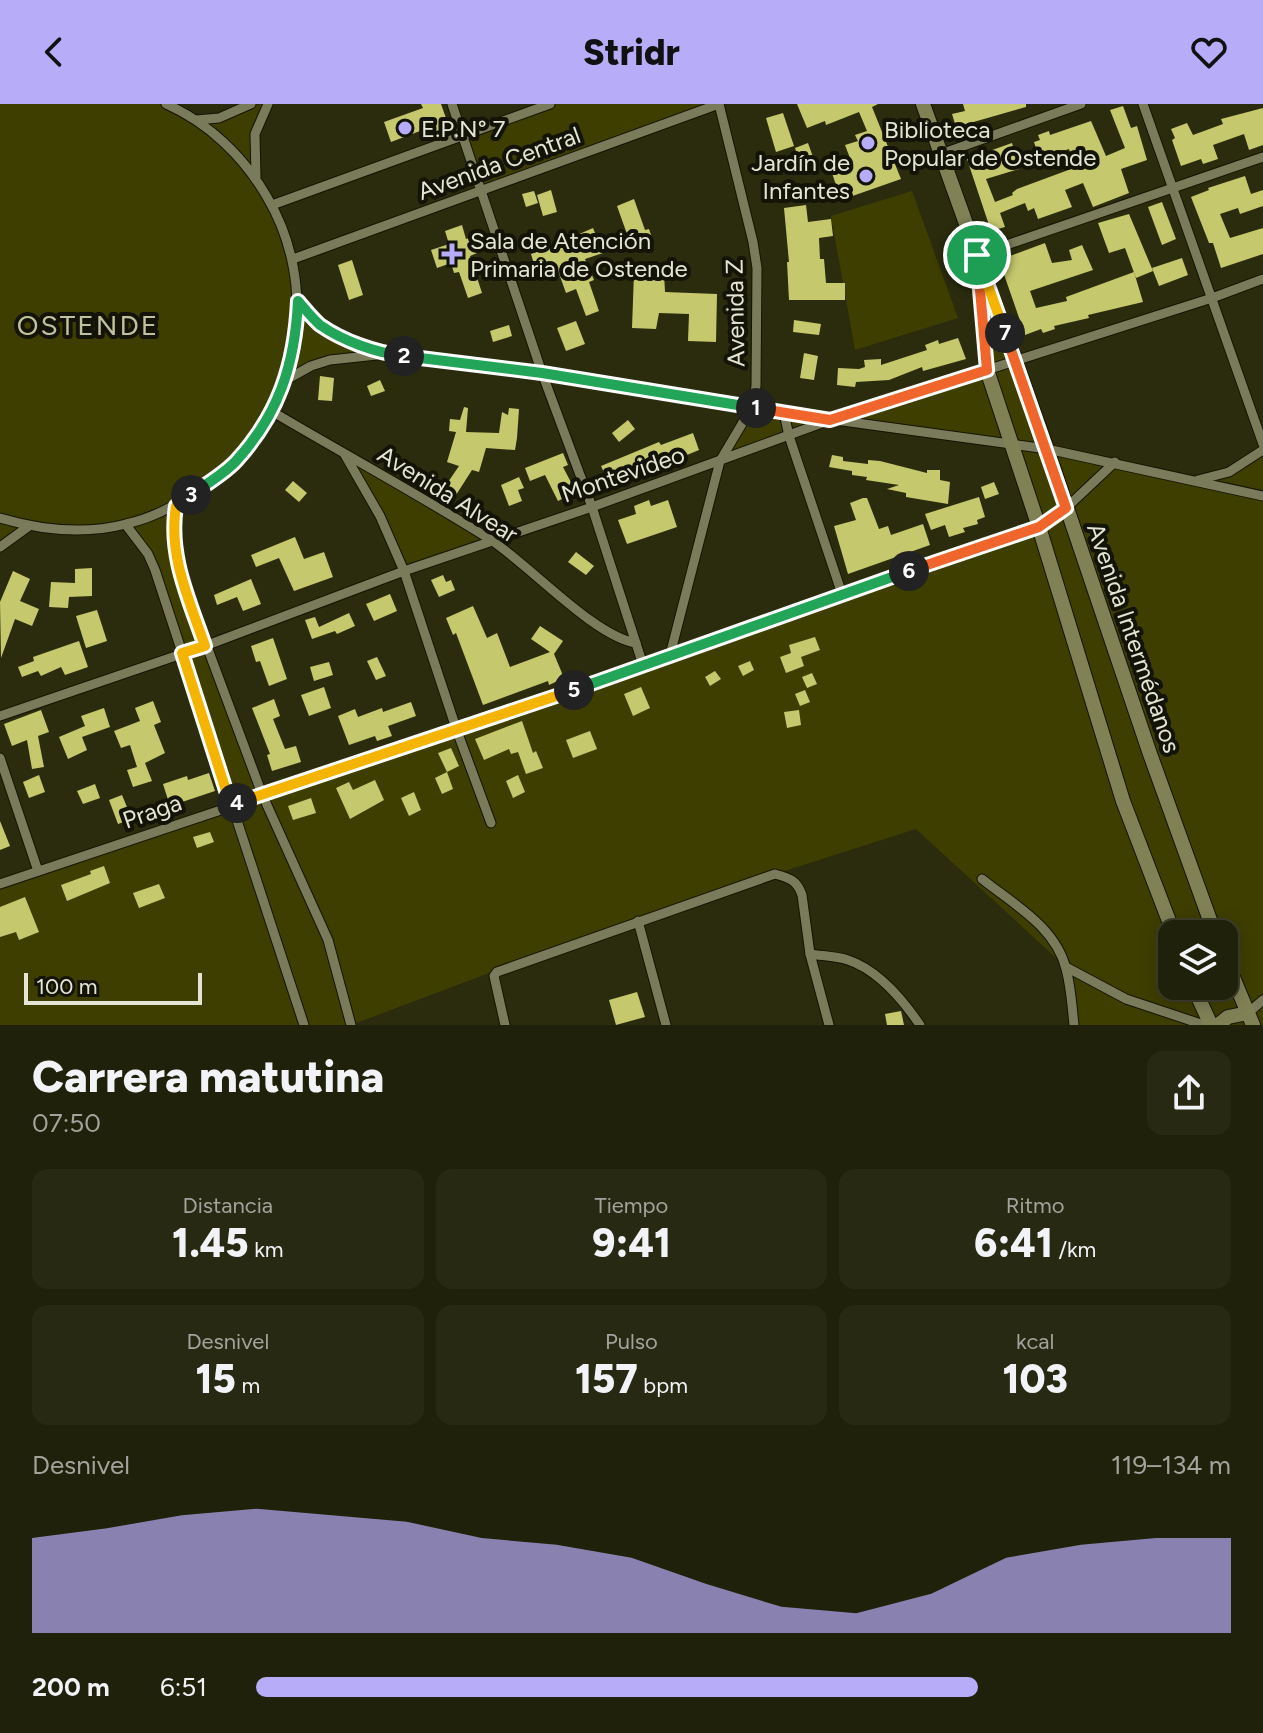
<!DOCTYPE html>
<html lang="es">
<meta charset="utf-8">
<style>
body{margin:0;font-family:Figtree,sans-serif;background:#282913;color:#f1f3f6;height:100vh;display:flex;flex-direction:column;font-size:30px;white-space:nowrap}
*{box-sizing:border-box;margin:0}
p{font-size:26px;color:#a2a39c}
.icon{flex:none;width:44px;height:44px;fill:none;stroke:currentColor;stroke-width:2;stroke-linecap:round;stroke-linejoin:round}
.map{position:relative;height:921px;overflow:hidden}
.panel{display:flex;flex-direction:column;background:#20210a;flex:1}
.panel>*{flex:none}
.buttons{position:absolute;left:1158px;top:816px;display:grid;gap:16px}
.buttons a{display:grid;place-items:center;width:80px;height:80px;border-radius:16px;background:#20210a;box-shadow:0 4px 20px #0003,0 0 0 2px #3d3e2b;font-size:40px}
.scale{position:absolute;left:24px;bottom:20px;width:178px;box-sizing:border-box;padding-left:8px;border:4px solid #e4e5d3;border-top:0;font-size:22px;line-height:28px;white-space:nowrap;color:#e4e5d3;-webkit-text-stroke:6px #131407;paint-order:stroke}
.pin{position:absolute;display:grid;place-items:center;width:68px;height:68px;color:#fff;margin:-34px;border:4px solid #fff;border-radius:50%;box-shadow:0 2px 8px #0007}
.km{position:absolute;width:40px;height:40px;margin:-20px;border-radius:50%;background:#222;color:#fff;font-size:22px;line-height:40px;text-align:center}
.round{display:grid;place-items:center;flex:none;width:84px;height:84px;border-radius:16px;background:#282913}
.overview{display:flex;align-items:center;justify-content:space-between;height:136px;padding:0 32px}
h1{font-size:44px;font-weight:800;line-height:60px}
.figures{display:grid;grid-template-columns:repeat(3,1fr);gap:12px;height:136px;padding:8px 32px}
.figures div{display:grid;align-content:center;border-radius:16px;background:#282913;text-align:center}
.figures b{font-size:40px;font-weight:800}
.figures small{font-size:22px;font-weight:400}
.figures p{font-size:22px}
.chart{height:224px;padding:16px 32px}
.chart p{display:flex;justify-content:space-between}
.chart svg{width:100%;height:144px;margin-top:8px;fill:#b6acf8;opacity:.7}
ul{padding:0 32px;list-style:none;font-size:26px}
li{display:grid;grid-template-columns:128px 96px 1fr;align-items:center;height:60px}
li i{height:20px;border-radius:10px;background:#b6acf8}
header{display:flex;justify-content:space-between;align-items:center;height:104px;padding:0 32px;background:#b6acf8;color:#111;font-size:36px;font-weight:800}
.map>svg:first-child{display:block}
</style>
<header><svg class="icon" aria-label="back" viewBox="0 0 24 24"><path d="M15 5l-7 7 7 7"/></svg>Stridr<svg class="icon" aria-label="heart" viewBox="0 0 24 24"><path d="M12 20l-8-8c-3-5 5-10 8-4 3-6 11-1 8 4z"/></svg></header>
<div class="map">
<svg width="1263" height="921" viewBox="0 0 1263 921">
<rect width="100%" height="100%" fill="#2b2c0e"/>
<g fill="#3e3e01" fill-rule="evenodd">
<path d="M 0,0 L 174,0 L 196,16 C 223,13 242,0 268,0 L 261,14 L 256,73 L 285,132 L 298,197 L 318,220 L 386,250 L 330,256 L 286,276 L 273,308 L 235,358 L 176,402 L 173,441 L 265,689 L 1039,423 L 1012,341 L 830,316 L 720,357 L 752,303 L 830,316 L 987,266 L 977,152 L 1046,346 L 1193,377 L 1229,368 L 1263,346 L 1263,921 L 1074,921 L 1066,863 L 916,725 L 775,770 L 492,868 L 351,921 L 0,921 L 0,780 L 230,702 L 155,466 L 126,421 L 75,427 L 29,422 L 0,443 ZM 1172,830 L 1224,830 L 1224,882 L 1172,882 Z"/>
<polygon points="550,0 719,0 481,87 462,30"/>
<polygon points="912,87 958,214 855,246 831,112"/>
<polygon points="345,350 491,436 404,467"/>
</g>
<g fill="#c6c86e">
<polygon points="421,0 441,0 447,17 439,20 441,26 430,30 428,24 391,38 384,18 423,4"/>
<polygon points="797,0 878,0 872,3 901,75 841,96 832,69 853,62 845,41 858,37 855,31 867,27 859,8 826,21 825,17 807,24"/>
<polygon points="963,0 1026,0 1026,3 956,23 952,10 965,7"/>
<polygon points="1123,2 1131,24 1137,22 1147,56 1121,65 1129,89 1093,103 1083,79 1065,86 1072,103 1038,115 1034,104 1028,107 1025,99 1000,109 1005,123 991,127 967,55 1012,39 1019,65 986,75 995,98 1013,91 1012,89 1017,85 1090,58 1085,45 1071,50 1069,45 1051,51 1052,55 1041,59 1034,38 1040,36 1038,31 1049,27 1050,31 1091,17 1106,52 1125,44 1110,6"/>
<polygon points="1263,4 1263,41 1249,46 1244,30 1213,41 1218,55 1203,60 1201,55 1181,62 1172,36 1175,34 1171,25 1187,19 1193,31 1223,20 1221,15"/>
<polygon points="783,9 794,42 776,48 766,14"/>
<polygon points="808,39 813,53 800,58 795,44"/>
<polygon points="1245,72 1251,90 1263,86 1263,102 1240,110 1238,104 1220,110 1230,134 1263,124 1263,150 1221,164 1213,139 1209,139 1191,93 1209,86 1208,84"/>
<polygon points="551,86 557,108 543,112 537,91"/>
<polygon points="534,87 538,99 526,103 522,90"/>
<polygon points="634,95 645,126 649,125 653,137 632,144 617,102"/>
<polygon points="1162,98 1176,135 1162,141 1148,103"/>
<polygon points="806,101 808,118 831,115 833,132 819,134 820,155 824,155 826,179 845,179 845,196 789,196 787,158 789,158 784,104"/>
<polygon points="1129,110 1153,167 1136,174 1125,144 1109,149 1098,119"/>
<polygon points="462,121 466,135 472,133 477,149 470,152 482,189 468,194 459,168 454,169 451,159 437,164 431,146 449,140 445,127"/>
<polygon points="593,124 603,149 585,155 594,176 589,178 599,207 586,212 576,185 566,189 557,164 537,170 531,150 579,134 577,131"/>
<polygon points="1045,139 1052,159 1072,156 1069,146 1082,141 1093,166 1030,187 1036,204 1067,197 1066,193 1134,168 1143,198 1088,211 1089,214 1054,222 1055,225 1043,229 1041,225 1025,231 999,156"/>
<polygon points="1182,154 1188,171 1159,182 1152,164"/>
<polygon points="352,156 363,191 349,196 338,161"/>
<polygon points="634,169 664,169 665,188 717,190 716,238 688,237 689,210 659,209 656,225 632,224"/>
<polygon points="794,216 821,220 819,231 793,228"/>
<polygon points="576,217 585,240 566,247 557,224"/>
<polygon points="509,221 512,232 493,238 490,227"/>
<polygon points="958,234 966,255 923,267 922,263 889,276 856,278 855,283 837,281 838,264 859,265 865,263 864,256 881,255 881,261 927,246 925,241 938,236 939,240"/>
<polygon points="804,249 818,252 814,276 800,274"/>
<polygon points="320,272 334,274 332,297 318,296"/>
<polygon points="380,276 385,287 371,292 367,282"/>
<polygon points="464,303 468,304 466,328 499,329 502,308 508,311 509,304 519,305 517,334 515,346 486,344 479,368 472,366 456,391 444,384 459,362 447,358 456,328 449,327 450,315 460,316"/>
<polygon points="628,316 635,325 619,338 612,329"/>
<polygon points="693,329 699,346 646,368 642,360 607,375 601,362 659,338 661,341"/>
<polygon points="563,349 568,361 563,363 576,388 558,397 545,371 530,377 525,364"/>
<polygon points="832,351 843,353 843,357 868,360 868,356 880,357 927,369 927,366 940,366 940,376 950,378 948,400 906,393 906,389 887,385 899,381 866,376 867,373 852,371 852,367 829,363"/>
<polygon points="519,373 524,384 518,386 522,397 509,402 501,381"/>
<polygon points="293,377 307,389 299,398 285,386"/>
<polygon points="994,378 999,390 985,395 981,383"/>
<polygon points="979,393 985,413 977,416 978,420 963,424 965,428 949,433 945,421 931,426 925,410"/>
<polygon points="863,394 867,394 879,425 888,422 891,431 923,420 930,441 848,470 834,422 856,416 850,399"/>
<polygon points="649,396 651,402 668,396 677,423 627,440 618,416 636,410 634,402"/>
<polygon points="295,433 304,455 324,448 333,473 294,487 279,454 256,463 251,451"/>
<polygon points="576,448 594,462 586,471 568,458"/>
<polygon points="92,464 92,492 69,493 68,504 49,503 51,478 75,479 75,465"/>
<polygon points="13,467 30,475 20,497 39,505 32,522 15,515 1,554 0,498"/>
<polygon points="443,471 446,478 451,476 455,486 439,493 431,476"/>
<polygon points="251,475 261,500 243,507 237,493 217,501 214,491"/>
<polygon points="390,490 397,507 374,517 366,500"/>
<polygon points="473,502 487,534 497,529 510,563 550,548 531,535 540,522 563,537 554,550 564,574 549,581 548,577 483,601 456,529 453,531 446,514"/>
<polygon points="97,506 107,537 86,544 76,512"/>
<polygon points="349,509 355,522 337,530 335,527 312,535 305,516 315,513 319,523"/>
<polygon points="815,533 820,546 801,553 804,562 786,569 780,553 791,549 789,541"/>
<polygon points="273,534 287,575 269,582 260,557 256,558 251,542"/>
<polygon points="79,537 88,563 65,571 61,563 41,572 38,567 22,573 18,563 34,557 33,553"/>
<polygon points="377,553 386,572 376,576 367,557"/>
<polygon points="750,557 754,566 743,572 738,562"/>
<polygon points="329,558 333,571 314,577 310,563"/>
<polygon points="715,567 721,575 710,582 705,573"/>
<polygon points="812,569 817,580 807,584 802,573"/>
<polygon points="324,583 331,604 309,612 301,591"/>
<polygon points="641,583 650,604 633,612 624,590"/>
<polygon points="805,586 810,598 800,602 795,590"/>
<polygon points="274,595 280,612 273,615 285,645 296,642 301,658 272,667 267,651 270,650 252,604"/>
<polygon points="153,597 161,618 154,621 165,649 145,659 152,677 133,683 127,666 137,663 130,641 121,644 114,627 140,617 135,604"/>
<polygon points="411,598 416,612 388,622 392,632 377,637 375,632 349,641 338,612 355,605 358,613 382,604 383,608"/>
<polygon points="104,604 110,623 82,633 87,646 68,655 59,633 85,622 81,612"/>
<polygon points="41,606 49,628 38,632 44,663 32,665 27,636 12,642 4,620"/>
<polygon points="799,606 801,621 787,624 784,608"/>
<polygon points="522,617 533,649 536,647 543,664 526,670 518,648 511,650 509,645 484,656 475,635"/>
<polygon points="590,627 597,645 573,654 566,636"/>
<polygon points="451,644 459,662 447,668 438,649"/>
<polygon points="447,668 453,685 442,690 435,674"/>
<polygon points="209,669 215,687 170,702 163,680 187,672 188,676"/>
<polygon points="39,671 45,688 29,694 23,678"/>
<polygon points="518,671 525,688 513,694 506,677"/>
<polygon points="375,676 384,696 350,715 336,684 349,678 353,686"/>
<polygon points="95,680 100,694 83,700 77,687"/>
<polygon points="414,688 421,706 409,712 401,694"/>
<polygon points="122,691 132,715 118,720 109,696"/>
<polygon points="311,694 316,709 293,716 288,702"/>
<polygon points="0,717 10,742 0,746"/>
<polygon points="210,728 214,738 197,744 193,733"/>
<polygon points="104,762 110,779 67,797 61,781 91,770 90,767"/>
<polygon points="159,780 165,794 139,804 133,789"/>
<polygon points="25,793 39,828 19,836 16,828 0,833 0,803"/>
<polygon points="637,888 645,913 616,921 609,896"/>
<polygon points="901,907 904,921 887,921 885,910"/>
</g>
<g fill="none" stroke-linecap="round" stroke-linejoin="round">
<g stroke="#141400" stroke-width="11">
<g id="minor">
<polyline points="452,0 542,269 592,403 643,561"/>
<polyline points="1143,0 1263,340"/>
<polyline points="196,16 219,14 251,0"/>
<polyline points="941,50 1081,0"/>
<polyline points="256,73 255,30 268,0"/>
<polyline points="272,101 550,0"/>
<polyline points="977,151 1263,53"/>
<polyline points="293,155 719,0"/>
<path d="M 298,197 C 326,228 345,234 382,249"/>
<polyline points="286,276 311,262 330,256 386,250 542,269 784,309 1047,345 1263,392"/>
<path d="M 273,308 C 344,350 418,390 488,434 C 528,459 593,532 636,539"/>
<polyline points="784,309 789,332 842,490"/>
<polyline points="345,351 380,412 404,467 457,627 491,719"/>
<polyline points="1198,376 1229,368 1263,346"/>
<polyline points="176,402 173,423 177,462 262,690 328,836 351,921"/>
<path d="M 0,414 C 41,426 84,431 126,420 C 157,413 182,398 207,379 C 216,372 228,366 236,357 C 303,285 317,178 267,93 C 244,53 209,19 166,0"/>
<polyline points="126,421 148,450 155,466 304,921"/>
<polyline points="0,443 29,422"/>
<polyline points="670,551 720,357 752,303 756,282 757,164 753,138 719,0"/>
<polyline points="0,612 205,542 404,467 592,403 830,316 1212,194 1263,175"/>
<polyline points="0,654 38,767"/>
<path d="M 982,775 C 1013,800 1056,823 1066,865 C 1071,883 1072,903 1074,921"/>
<polyline points="0,780 457,627 1039,423 1066,404 1115,358"/>
<polyline points="638,817 666,921"/>
<path d="M 810,850 C 822,852 836,852 848,856 C 878,866 903,896 920,921"/>
<polyline points="1066,863 1126,895 1204,921"/>
<polyline points="1248,909 1263,896"/>
<path d="M 505,921 L 494,872 L 497,868 L 775,770 C 789,774 797,776 802,791 L 810,850 L 829,921"/>
</g>
</g>
<g stroke="#141400" stroke-width="16">
<g id="secondary">
<polyline points="923,0 1047,345 1150,650 1215,830"/>
<polyline points="979,171 987,266 1039,423 1123,697 1174,830"/>
<polyline points="1224,852 1253,921"/>
<polyline points="1193,882 1211,921"/>
<polyline points="1218,921 1228,913 1248,909"/>
</g>
</g>
<use href="#minor" stroke="#797b5a" stroke-width="9"/>
<use href="#secondary" stroke="#808256" stroke-width="14"/>
</g>
<g fill="none" stroke-linecap="round" stroke-linejoin="round">
<g stroke="#fff" stroke-width="16">
<polyline id="split-1" points="756,304 830,316 987,266 977,151"/>
</g>
<g stroke="#fff" stroke-width="16">
<polyline id="split-2" points="404,252 542,269 756,304"/>
</g>
<g stroke="#fff" stroke-width="16">
<path id="split-3" d="M 191,391 C 206,380 224,370 236,357 C 279,310 295,260 298,197 C 305,205 312,214 320,221 C 343,237 376,249 404,252"/>
</g>
<g stroke="#fff" stroke-width="16">
<path id="split-4" d="M 191,391 L 176,402 C 168,452 189,495 205,542 L 182,549 L 231,702 L 237,699"/>
</g>
<g stroke="#fff" stroke-width="16">
<polyline id="split-5" points="237,699 574,586"/>
</g>
<g stroke="#fff" stroke-width="16">
<polyline id="split-6" points="574,586 909,467"/>
</g>
<g stroke="#fff" stroke-width="16">
<polyline id="split-7" points="909,467 1039,423 1066,404 1005,229"/>
</g>
<g stroke="#fff" stroke-width="16">
<polyline id="split-8" points="977,151 1005,229"/>
</g>
<use href="#split-1" stroke="#f0652b" stroke-width="10"/>
<use href="#split-2" stroke="#22a559" stroke-width="10"/>
<use href="#split-3" stroke="#22a559" stroke-width="10"/>
<use href="#split-4" stroke="#f5b400" stroke-width="10"/>
<use href="#split-5" stroke="#f5b400" stroke-width="10"/>
<use href="#split-6" stroke="#22a559" stroke-width="10"/>
<use href="#split-7" stroke="#f0652b" stroke-width="10"/>
<use href="#split-8" stroke="#f5b400" stroke-width="10"/>
</g>
<g fill="#b6acf8" stroke="#131407" stroke-width="3">
<circle cx="405" cy="24" r="8"/>
<circle cx="868" cy="39" r="8"/>
<circle cx="866" cy="72" r="8"/>
<path d="M448 138h8v8h8v8h-8v8h-8v-8h-8v-8h8z"/>
</g>
<g text-anchor="middle" dominant-baseline="central" stroke-width="8" stroke-linejoin="round" paint-order="stroke">
<g font-size="24" fill="#e4e5d3" stroke="#131407" text-anchor="start">
<text x="421" y="24">E.P.N° 7</text>
<text x="884" y="25">Biblioteca<tspan x="884" dy="28">Popular de Ostende</tspan></text>
<text x="850" y="58" text-anchor="end">Jardín de<tspan x="850" dy="28">Infantes</tspan></text>
<text x="470" y="136">Sala de Atención<tspan x="470" dy="28">Primaria de Ostende</tspan></text>
</g>
<g font-size="24" fill="#e4e5d3" stroke="#131407">
<text transform="translate(499 59) rotate(-20)">Avenida Central</text>
<text transform="translate(735 209) rotate(-91)">Avenida Z</text>
<text transform="translate(623 370) rotate(-19)">Montevideo</text>
<text transform="translate(448 390) rotate(32)">Avenida Alvear</text>
<text transform="translate(1134 534) rotate(71)">Avenida Intermédanos</text>
<text transform="translate(152 707) rotate(-19)">Praga</text>
</g>
<g font-size="28" letter-spacing="2" fill="#c0c29f" stroke="#131407">
<text x="88" y="221">OSTENDE</text>
</g>
</g>
</svg>
<div class="buttons">
<a><svg class="icon" aria-label="layers" viewBox="0 0 24 24"><path d="M12 4l9 5-9 5-9-5zM3 14l9 5 9-5"/></svg></a>
</div>
<div class="scale">100 m</div>
<div class="pin" style="left:977px;top:151px;background:#1e9e55"><svg class="icon" aria-label="arrive" viewBox="0 0 24 24"><path d="M6 21V4h12l-3 4 3 4H6"/></svg></div>
<b class="km" style="left:756px;top:304px">1</b>
<b class="km" style="left:404px;top:252px">2</b>
<b class="km" style="left:191px;top:391px">3</b>
<b class="km" style="left:237px;top:699px">4</b>
<b class="km" style="left:574px;top:586px">5</b>
<b class="km" style="left:909px;top:467px">6</b>
<b class="km" style="left:1005px;top:229px">7</b>
</div>
<section class="panel">
<div class="overview"><div><h1>Carrera matutina</h1><p>07:50</p></div><a class="round"><svg class="icon" aria-label="share" viewBox="0 0 24 24"><path d="M12 15V3M7 8l5-5 5 5M5 13v7h14v-7"/></svg></a></div>
<div class="figures">
<div><p>Distancia</p><b>1.45<small> km</small></b></div>
<div><p>Tiempo</p><b>9:41</b></div>
<div><p>Ritmo</p><b>6:41<small> /km</small></b></div>
</div>
<div class="figures">
<div><p>Desnivel</p><b>15<small> m</small></b></div>
<div><p>Pulso</p><b>157<small> bpm</small></b></div>
<div><p>kcal</p><b>103</b></div>
</div>
<div class="chart"><p><span>Desnivel</span>119–134 m</p>
<svg viewBox="0 0 160 44" preserveAspectRatio="none"><path d="M0 44V15L10 12L20 8L30 6L40 8L50 10L60 15L70 17L80 21L90 29L100 36L110 38L120 32L130 21L140 17L150 15L160 15V44z"/></svg>
</div>
<ul>
<li><b>200 m</b>6:51<i style="width:74%"></i></li>
</ul>
</section>
